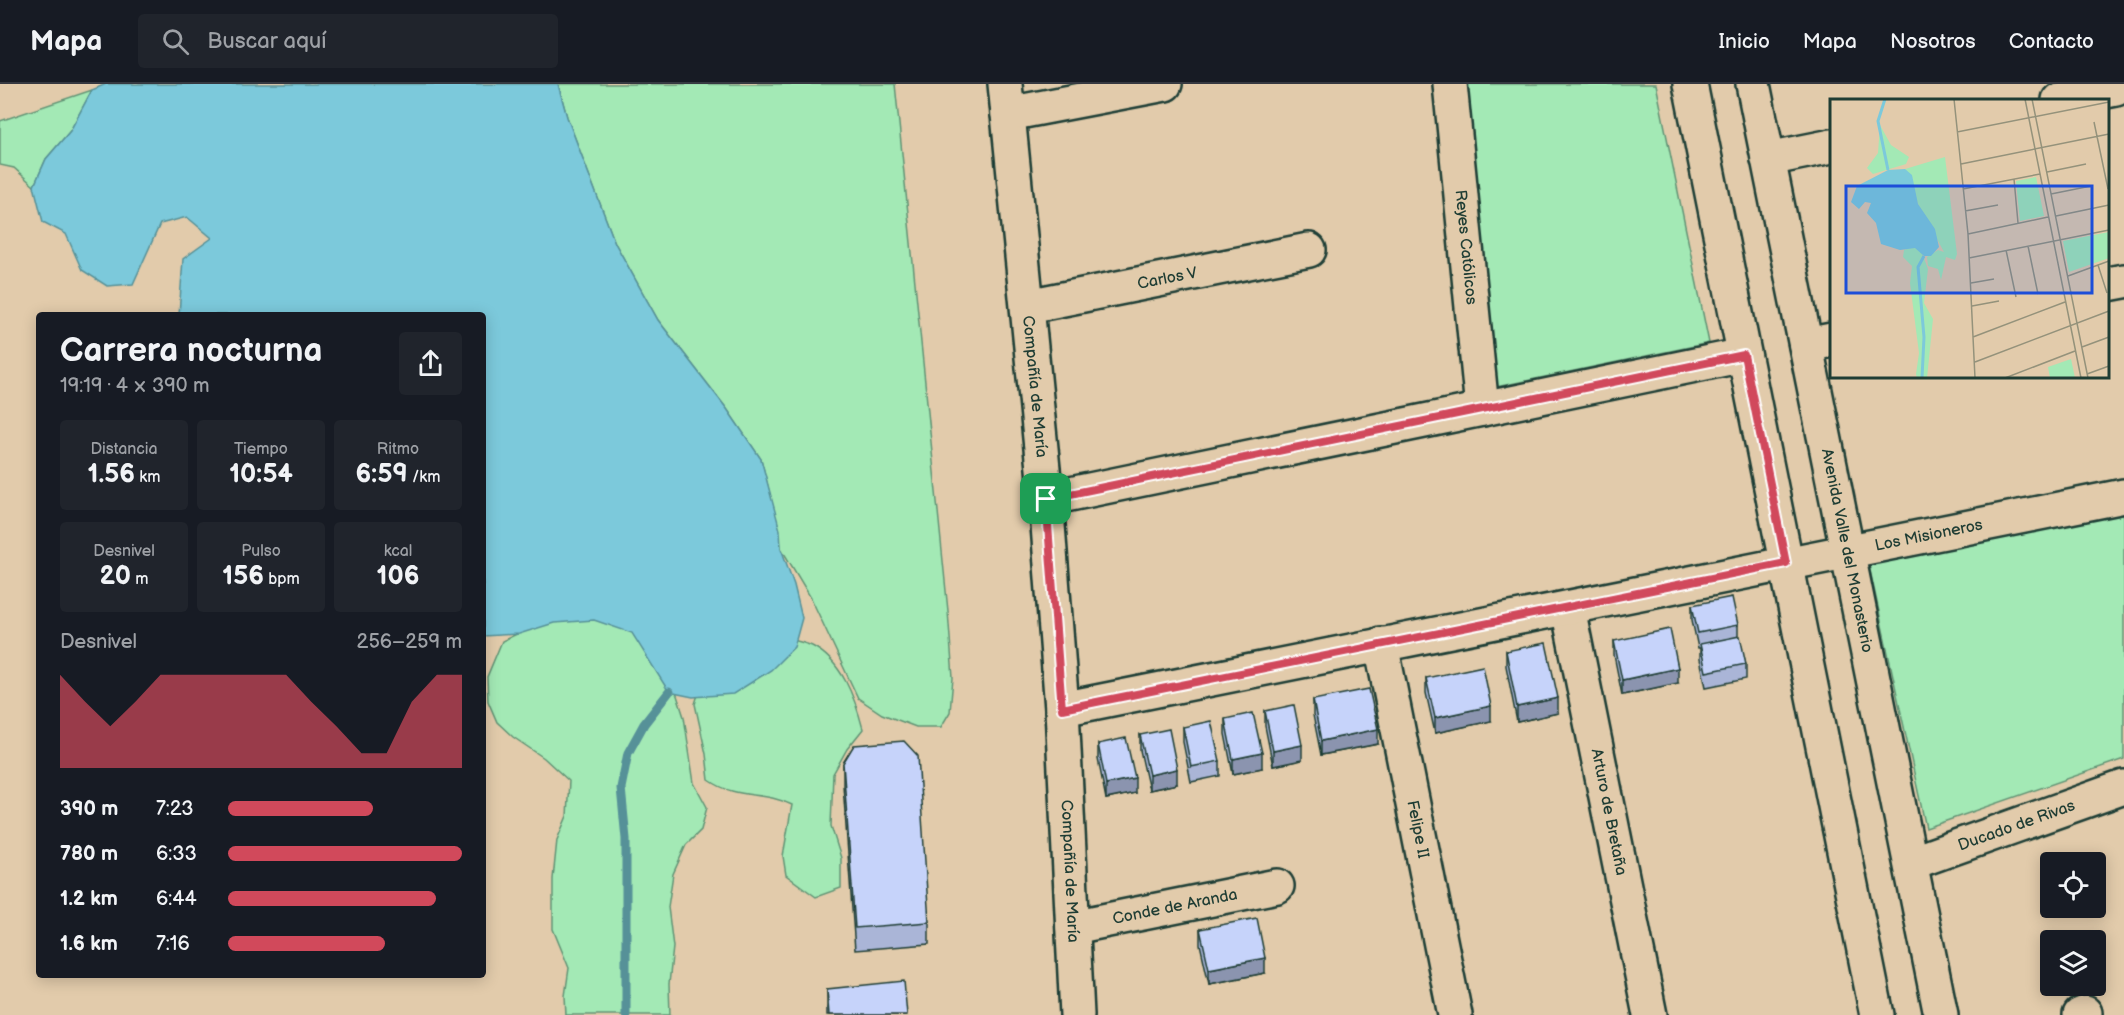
<!DOCTYPE html>
<html lang="es">
<meta charset="utf-8">
<style>
body{margin:0;font-family:"Balsamiq Sans",sans-serif;background:#20242c;color:#f1f3f6;height:100vh;display:flex;flex-direction:column;font-size:22px;white-space:nowrap}
*{box-sizing:border-box;margin:0}
p{font-size:20px;color:#9ea1a6}
.icon{flex:none;width:33px;height:33px;fill:none;stroke:currentColor;stroke-width:2;stroke-linecap:round;stroke-linejoin:round}
.map{position:relative;flex:1;overflow:hidden}
.details{position:absolute;left:36px;top:228px;width:450px;height:666px;display:flex;flex-direction:column;background:#171b24;border-radius:6px;box-shadow:0 3px 15px #0003}
.details>*{flex:none}
.buttons{position:absolute;left:2040px;top:768px;display:grid;gap:12px}
.buttons a{display:grid;place-items:center;width:66px;height:66px;border-radius:6px;background:#171b24;box-shadow:0 3px 15px #0003;font-size:30px}
.pin{position:absolute;display:grid;place-items:center;width:51px;height:51px;color:#fff;margin:-26px;border-radius:12px;box-shadow:0 3px 9px #0006}
.round{display:grid;place-items:center;flex:none;width:63px;height:63px;border-radius:6px;background:#20242c}
.overview{display:flex;align-items:center;justify-content:space-between;height:102px;padding:0 24px}
h1{font-size:33px;font-weight:700;line-height:45px}
.metrics{display:grid;grid-template-columns:repeat(3,1fr);gap:9px;height:102px;padding:6px 24px}
.metrics div{display:grid;align-content:center;border-radius:6px;background:#20242c;text-align:center}
.metrics b{font-size:26px;font-weight:700}
.metrics small{font-size:16px;font-weight:400}
.metrics p{font-size:16px}
.chart{height:168px;padding:12px 24px}
.chart p{display:flex;justify-content:space-between}
.chart svg{width:100%;height:108px;margin-top:6px;fill:#d1495b;opacity:.7}
ul{padding:0 24px;list-style:none;font-size:20px}
li{display:grid;grid-template-columns:96px 72px 1fr;align-items:center;height:45px}
li i{height:15px;border-radius:8px;background:#d1495b}
header{display:flex;align-items:center;gap:36px;box-sizing:border-box;height:84px;padding:0 30px;background:#171b24;border-bottom:2px solid #363941}
header strong{font-size:28px}
nav{display:flex;gap:33px;margin-inline-start:auto;font-size:21px}
.search{width:420px;height:54px;background:#20242c;display:flex;align-items:center;gap:15px;box-sizing:border-box;padding:0 21px;border-radius:6px;color:#9ea1a6;font-size:22px}
.map>svg:first-child{display:block}
</style>
<header>
<strong>Mapa</strong>
<div class="search"><svg class="icon" aria-label="search" viewBox="0 0 24 24"><circle cx="10" cy="10" r="6"/><path d="M15 15l6 6"/></svg>Buscar aquí</div>
<nav><a>Inicio</a><a>Mapa</a><a>Nosotros</a><a>Contacto</a></nav>
</header>
<div class="map">
<svg width="2124" height="931" viewBox="0 0 2124 931">
<rect width="100%" height="100%" fill="#e2cbab"/>
<filter id="ink" filterUnits="userSpaceOnUse"><feTurbulence type="fractalNoise" baseFrequency=".0167" numOctaves="2"/><feDisplacementMap in="SourceGraphic" scale="12" xChannelSelector="R" yChannelSelector="G"/><feConvolveMatrix kernelMatrix="1 2 1 2 8 2 1 2 1" color-interpolation-filters="sRGB"/></filter>
<g filter="url(#ink)">
<g fill="#a3e9b5" stroke="#619374" stroke-width="1.5">
<polygon points="558,0 895,0 948,527 953,594 950,628 941,643 916,643 882,630 858,614 811,514 781,464 779,446 761,375 727,325 658,236 615,159 567,33"/>
<polygon points="1466,0 1656,0 1709,259 1496,303"/>
<polygon points="92,6 70,47 46,75 34,102 14,84 0,81 0,37"/>
<polygon points="2124,429 2124,675 1926,744 1868,477"/>
<polygon points="624,515 673,599 684,633 694,699 707,723 701,746 686,761 673,790 668,823 673,863 669,900 670,931 566,931 565,912 569,884 553,845 553,795 557,756 567,732 569,697 544,674 513,653 497,638 488,617 487,593 502,557 561,529"/>
<path d="M 789,555 C 796,557 805,559 812,562 C 842,577 855,614 863,645 L 847,665 L 833,690 L 831,742 L 841,774 L 841,804 L 816,813 L 786,791 L 783,772 L 792,721 C 763,706 739,717 709,696 L 706,670 L 695,620 L 706,585 Z"/>
</g>
<polygon fill="#7cc9db" stroke="#579198" stroke-width="1.5" points="106,0 558,0 567,33 615,159 658,236 727,325 761,375 780,446 781,464 794,501 802,534 794,563 771,586 733,610 693,613 669,608 632,549 594,536 554,539 519,550 483,552 483,231 179,231 183,175 212,154 187,133 160,140 133,200 107,202 82,186 66,150 43,138 34,102 46,75 70,47 92,6"/>
<g fill="none" stroke-linecap="round" stroke-linejoin="round">
<polyline stroke="#579198" stroke-width="9" points="626,931 626,755 621,704 628,669 644,640 669,608"/>
<g stroke="#1f3d34" stroke-width="38">
<g id="minor">
<path id="s1" d="M 1005,0 L 1046,415 L 1062,625 L 1077,931"/>
<path id="s2" d="M 1450,0 L 1482,325"/>
<polyline points="2059,16 2116,5"/>
<polyline points="1008,30 1165,0"/>
<polyline points="1768,75 1832,62"/>
<polyline points="2108,200 2124,197"/>
<path id="s3" d="M 1028,222 L 1309,166"/>
<polyline points="1806,261 1832,256"/>
<polyline points="1046,415 1744,271"/>
<path id="s4" d="M 1568,524 L 1650,931"/>
<path id="s5" d="M 1381,560 L 1455,931"/>
<path id="s6" d="M 1062,625 L 2124,412"/>
<path id="s7" d="M 1911,779 L 2124,703"/>
<path id="s8" d="M 1073,843 L 1277,802"/>
<polyline points="2080,931 2085,929"/>
</g>
</g>
<g stroke="#1f3d34" stroke-width="38">
<g id="tertiary">
<polyline points="1690,0 1877,931"/>
<path id="s9" d="M 1753,0 L 1941,931"/>
</g>
</g>
<use href="#minor" stroke="#e2cbab" stroke-width="33"/>
<use href="#tertiary" stroke="#e2cbab" stroke-width="33"/>
</g>
<g fill="#aab5d7" stroke="#1f3d34" stroke-width="1.5">
<polygon points="1692,521 1738,541 1738,552 1746,580 1746,595 1706,603 1700,575 1700,564 1698,564 1692,536"/>
<polygon points="1614,557 1678,599 1622,611 1614,571"/>
<polygon points="1506,567 1558,629 1517,638 1506,582"/>
<polygon points="1426,594 1491,637 1435,649 1426,609"/>
<polygon points="1313,616 1378,660 1321,671 1313,631"/>
<polygon points="1265,627 1302,676 1273,682 1265,642"/>
<polygon points="1225,635 1262,684 1233,690 1225,650"/>
<polygon points="1183,643 1220,677 1220,692 1191,698 1183,658"/>
<polygon points="1140,651 1177,700 1149,706 1140,666"/>
<polygon points="1098,660 1135,709 1106,715 1098,675"/>
<polygon points="843,679 929,838 929,860 855,866 843,701"/>
<polygon points="1200,845 1265,889 1209,900 1200,860"/>
<polygon points="827,905 907,931 827,931"/>
</g>
<g fill="#8b94af" stroke="#1f3d34" stroke-width="1.5">
<polygon points="1678,584 1678,599 1622,611 1622,596"/>
<polygon points="1558,614 1558,629 1517,638 1517,623"/>
<polygon points="1491,622 1491,637 1435,649 1435,634"/>
<polygon points="1378,645 1378,660 1321,671 1321,657"/>
<polygon points="1302,661 1302,676 1273,682 1273,667"/>
<polygon points="1262,669 1262,684 1233,690 1233,675"/>
<polygon points="1177,685 1177,700 1149,706 1149,691"/>
<polygon points="1135,694 1135,709 1106,715 1106,700"/>
<polygon points="1265,874 1265,889 1209,900 1209,885"/>
</g>
<g fill="#c6d3fa" stroke="#1f3d34" stroke-width="1.5">
<polygon points="1732,513 1738,541 1698,549 1692,521"/>
<polygon points="1670,545 1678,584 1622,596 1614,557"/>
<polygon points="1740,552 1746,580 1706,588 1700,560"/>
<polygon points="1546,559 1558,614 1517,623 1506,567"/>
<polygon points="1483,582 1491,622 1435,634 1426,594"/>
<polygon points="1369,605 1378,645 1321,657 1313,616"/>
<polygon points="1294,621 1302,661 1273,667 1265,627"/>
<polygon points="1253,629 1262,669 1233,675 1225,635"/>
<polygon points="1211,637 1220,677 1191,683 1183,643"/>
<polygon points="1169,645 1177,685 1149,691 1140,651"/>
<polygon points="1126,654 1135,694 1106,700 1098,660"/>
<polygon points="904,657 918,672 929,838 855,844 843,679 854,661"/>
<polygon points="1257,834 1265,874 1209,885 1200,845"/>
<polygon points="904,897 907,931 829,931 827,905"/>
</g>
</g>
<g fill="none" stroke-linecap="round" stroke-linejoin="round" filter="url(#ink)">
<g stroke="#fff" stroke-width="12">
<polygon id="route" points="1744,271 1786,479 1062,625 1046,415"/>
</g>
<use href="#route" stroke="#d1495b" stroke-width="8"/>
</g>
<g text-anchor="middle" dominant-baseline="central" stroke-width="4.5" stroke-linejoin="round" paint-order="stroke">
<g font-size="16" fill="#1f3d34" stroke="#e2cbab">
<text stroke="none"><textPath href="#s2" startOffset="164">Reyes Católicos</textPath></text>
<text stroke="none"><textPath href="#s3" startOffset="142">Carlos V</textPath></text>
<text stroke="none"><textPath href="#s1" startOffset="304">Compañía de María</textPath></text>
<text stroke="none"><textPath href="#s6" startOffset="884">Los Misioneros</textPath></text>
<text stroke="none"><textPath href="#s9" startOffset="476">Avenida Valle del Monasterio</textPath></text>
<text stroke="none"><textPath href="#s4" startOffset="208">Arturo de Bretaña</textPath></text>
<text stroke="none"><textPath href="#s7" startOffset="112">Ducado de Rivas</textPath></text>
<text stroke="none"><textPath href="#s5" startOffset="189">Felipe II</textPath></text>
<text stroke="none"><textPath href="#s1" startOffset="790">Compañía de María</textPath></text>
<text stroke="none"><textPath href="#s8" startOffset="104">Conde de Aranda</textPath></text>
</g>
</g>
<g transform="translate(1830 15)">
<rect width="279" height="279" fill="#e2cbab"/>
<path d="M 50,26 L 61,46 L 79,58 L 76,65 L 43,75 L 37,69 L 48,54 ZM 115,58 L 127,155 L 125,161 L 116,158 L 111,181 L 108,170 L 98,167 L 97,158 L 108,151 L 114,153 L 88,105 L 75,70 ZM 206,78 L 214,117 L 190,122 L 186,82 ZM 279,133 L 279,159 L 239,173 L 233,142 ZM 89,146 L 98,170 L 94,204 L 103,220 L 97,279 L 87,279 L 86,275 L 89,254 L 80,184 L 82,167 L 73,158 L 74,151 ZM 241,260 L 245,279 L 220,279 L 218,268 Z" fill="#a3e9b5"/>
<path d="M 75,70 L 82,76 L 88,105 L 105,130 L 109,148 L 101,157 L 94,157 L 85,149 L 70,151 L 51,145 L 46,124 L 37,114 L 41,104 L 35,103 L 29,110 L 21,103 L 27,87 L 58,71 Z" fill="#7cc9db"/>
<path fill="none" stroke="#7cc9db" stroke-width="3" d="M 55,0 L 48,22 L 58,71M 92,279 L 94,238 L 88,168 L 94,157"/>
<path fill="none" stroke="#94927b" stroke-width="1.5" d="M 124,0 L 138,135 L 145,279M 195,0 L 251,279M 202,0 L 258,279M 264,23 L 278,90M 127,33 L 279,3M 131,65 L 279,35M 217,73 L 256,65M 184,80 L 188,124M 133,90 L 210,75M 221,95 L 261,87M 135,112 L 168,106M 226,117 L 279,106M 138,135 L 218,118M 198,147 L 208,195M 176,151 L 186,198M 139,159 L 279,131M 268,166 L 277,194M 238,177 L 279,162M 141,184 L 164,180M 142,207 L 169,202M 143,238 L 235,203M 252,248 L 279,238M 145,263 L 279,212M 257,275 L 279,267M 175,279 L 245,252"/>
<path fill="#1d4ed8" fill-opacity="0.15" stroke="#1d4ed8" stroke-width="3" d="M 16,87 L 262,87 L 262,194 L 16,194 Z"/>
<rect width="279" height="279" fill="none" stroke="#1f3d34" stroke-width="3"/>
</g>
</svg>
<div class="buttons">
<a><svg class="icon" aria-label="locate" viewBox="0 0 24 24"><circle cx="12" cy="12" r="6"/><path d="M12 2v4M12 18v4M2 12h4M18 12h4"/></svg></a>
<a><svg class="icon" aria-label="layers" viewBox="0 0 24 24"><path d="M12 4l9 5-9 5-9-5zM3 14l9 5 9-5"/></svg></a>
</div>
<div class="pin" style="left:1046px;top:415px;background:#1e9e55"><svg class="icon" aria-label="arrive" viewBox="0 0 24 24"><path d="M6 21V4h12l-3 4 3 4H6"/></svg></div>
<section class="details">
<div class="overview"><div><h1>Carrera nocturna</h1><p>19:19 · 4 × 390 m</p></div><a class="round"><svg class="icon" aria-label="share" viewBox="0 0 24 24"><path d="M12 15V3M7 8l5-5 5 5M5 13v7h14v-7"/></svg></a></div>
<div class="metrics">
<div><p>Distancia</p><b>1.56<small> km</small></b></div>
<div><p>Tiempo</p><b>10:54</b></div>
<div><p>Ritmo</p><b>6:59<small> /km</small></b></div>
</div>
<div class="metrics">
<div><p>Desnivel</p><b>20<small> m</small></b></div>
<div><p>Pulso</p><b>156<small> bpm</small></b></div>
<div><p>kcal</p><b>106</b></div>
</div>
<div class="chart"><p><span>Desnivel</span>256–259 m</p>
<svg viewBox="0 0 160 44" preserveAspectRatio="none"><path d="M0 44V6L10 17L20 27L30 17L40 6L50 6L60 6L70 6L80 6L90 6L100 17L110 27L120 38L130 38L140 17L150 6L160 6V44z"/></svg>
</div>
<ul>
<li><b>390 m</b>7:23<i style="width:62%"></i></li>
<li><b>780 m</b>6:33<i style="width:100%"></i></li>
<li><b>1.2 km</b>6:44<i style="width:89%"></i></li>
<li><b>1.6 km</b>7:16<i style="width:67%"></i></li>
</ul>
</section>
</div>
